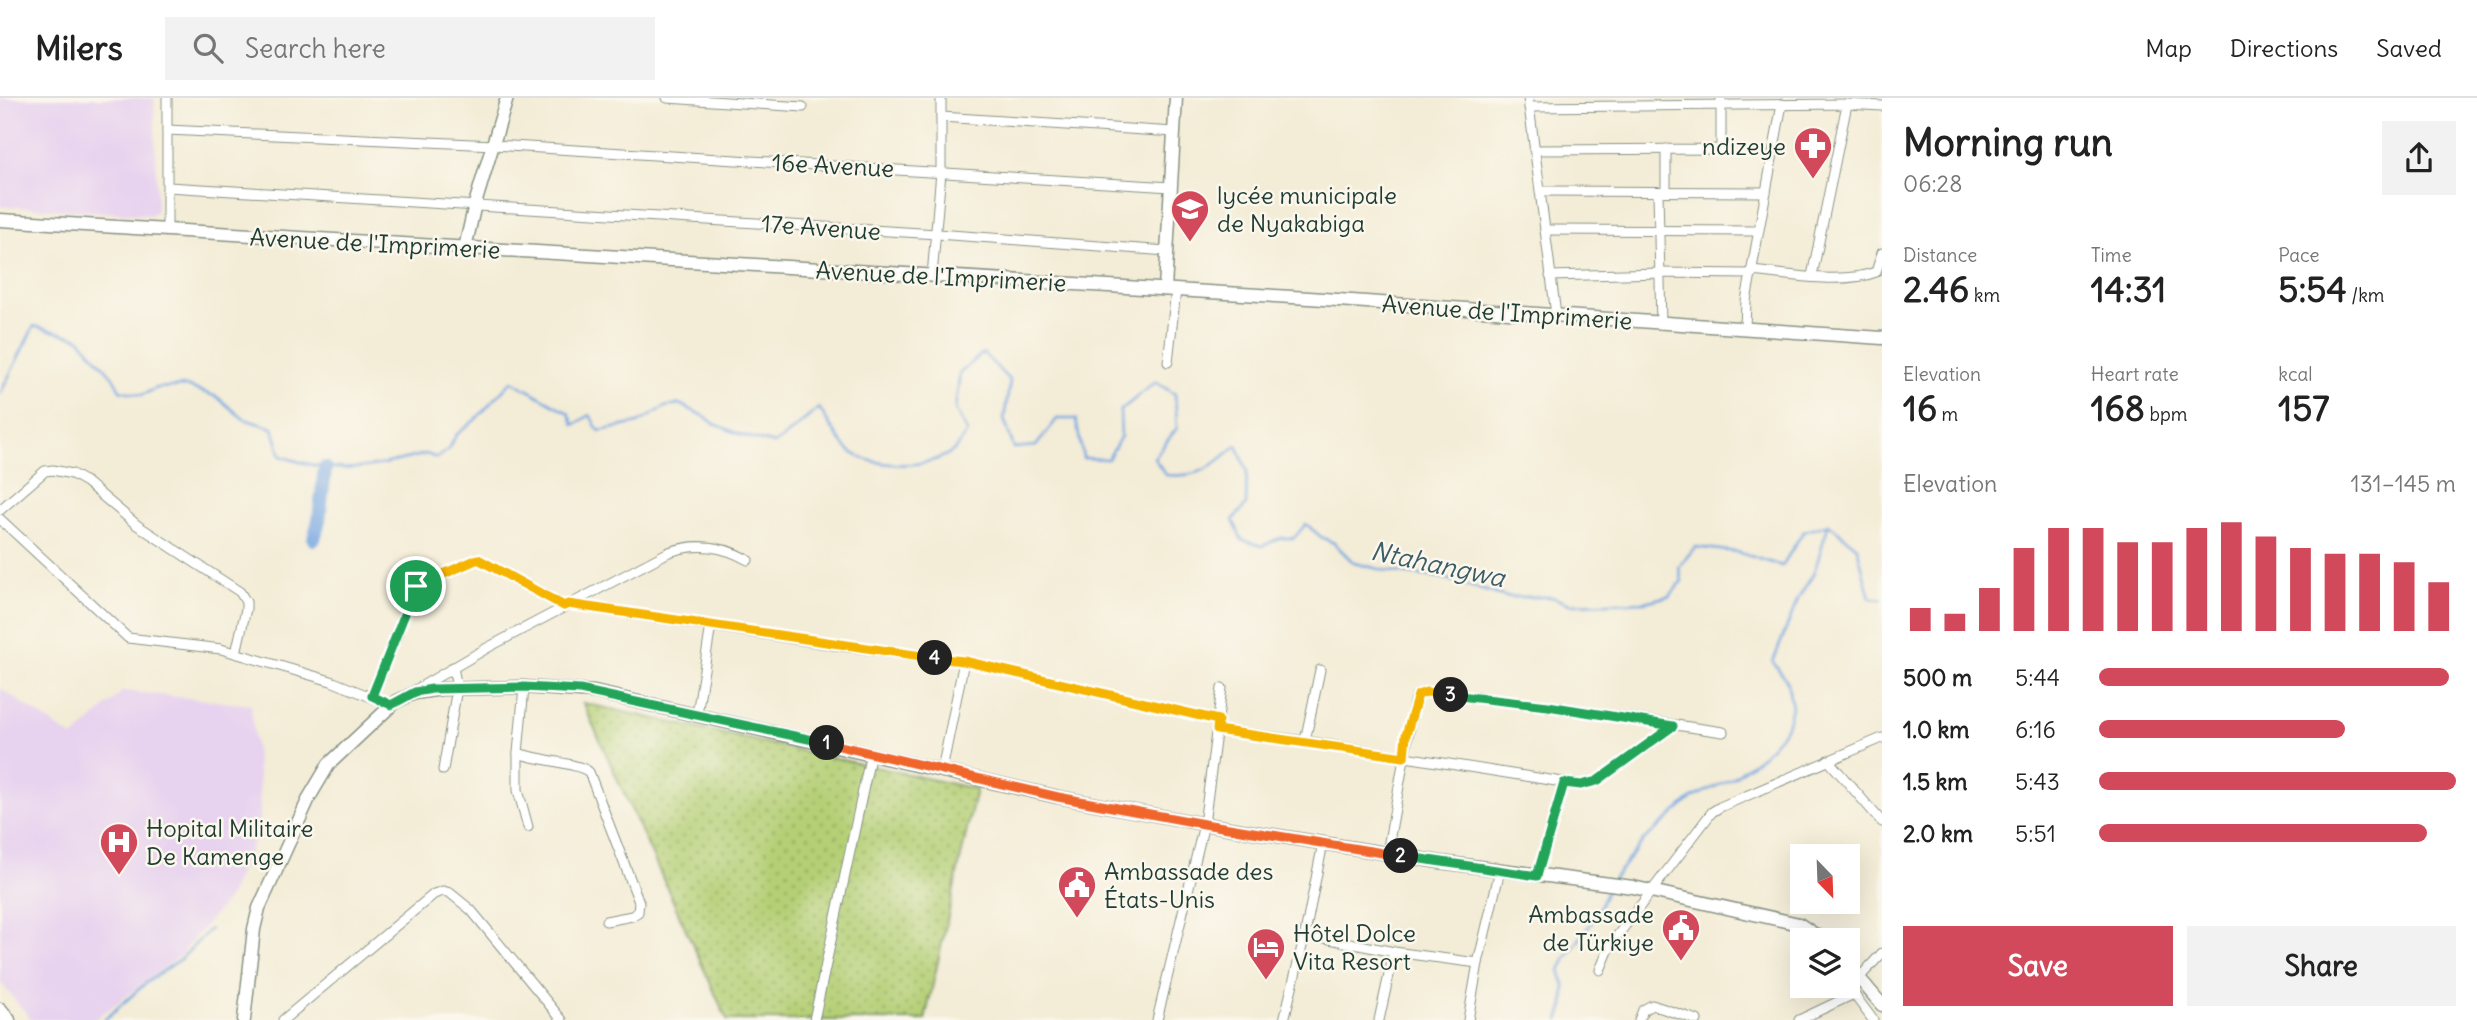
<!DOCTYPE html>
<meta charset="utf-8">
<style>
body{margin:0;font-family:Delius,sans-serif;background:#f2f2f2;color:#222;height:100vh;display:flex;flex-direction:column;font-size:26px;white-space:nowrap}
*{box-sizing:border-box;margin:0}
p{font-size:23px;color:#767676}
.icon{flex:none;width:38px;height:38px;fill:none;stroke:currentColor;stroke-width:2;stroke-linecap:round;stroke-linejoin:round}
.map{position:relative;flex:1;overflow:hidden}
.side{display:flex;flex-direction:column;background:#fff;width:595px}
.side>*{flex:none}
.needle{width:46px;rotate:157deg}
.tools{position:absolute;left:1790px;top:746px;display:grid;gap:14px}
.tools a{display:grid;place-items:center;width:70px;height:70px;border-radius:0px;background:#fff;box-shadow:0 7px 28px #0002;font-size:35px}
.pin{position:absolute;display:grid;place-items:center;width:60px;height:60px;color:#fff;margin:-30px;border:4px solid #fff;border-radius:50%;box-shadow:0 2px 7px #0007}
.km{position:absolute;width:35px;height:35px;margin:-18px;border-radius:50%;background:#222;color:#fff;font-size:19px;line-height:35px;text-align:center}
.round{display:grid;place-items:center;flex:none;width:74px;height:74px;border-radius:0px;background:#f2f2f2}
.headline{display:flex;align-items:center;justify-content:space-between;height:119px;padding:0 21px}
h1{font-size:38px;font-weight:800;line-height:52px}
.figures{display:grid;grid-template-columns:repeat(3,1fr);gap:10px;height:119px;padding:7px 21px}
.figures div{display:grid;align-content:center}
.figures b{font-size:35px;font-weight:800}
.figures small{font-size:19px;font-weight:400}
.figures p{font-size:19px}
.chart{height:196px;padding:14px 21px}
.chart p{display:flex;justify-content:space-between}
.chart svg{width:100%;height:126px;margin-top:7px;stroke:#d1495b;stroke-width:6}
.button{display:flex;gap:14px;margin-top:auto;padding:14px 21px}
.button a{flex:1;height:80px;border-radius:0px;background:#d1495b;color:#fff;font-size:28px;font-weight:800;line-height:80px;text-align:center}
.button a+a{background:#f2f2f2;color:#222}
ul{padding:0 21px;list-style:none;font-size:23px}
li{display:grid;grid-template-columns:112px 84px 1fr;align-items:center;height:52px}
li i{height:18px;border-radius:9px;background:#d1495b}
header{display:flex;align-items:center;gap:42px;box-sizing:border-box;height:98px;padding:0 35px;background:#fff;border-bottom:2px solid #e0e0e0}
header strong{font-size:33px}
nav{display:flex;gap:38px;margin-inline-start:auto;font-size:24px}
.search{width:490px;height:63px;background:#f2f2f2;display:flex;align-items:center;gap:18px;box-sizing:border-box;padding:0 24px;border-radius:0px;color:#767676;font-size:26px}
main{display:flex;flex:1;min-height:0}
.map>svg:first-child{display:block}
</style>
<header>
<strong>Milers</strong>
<div class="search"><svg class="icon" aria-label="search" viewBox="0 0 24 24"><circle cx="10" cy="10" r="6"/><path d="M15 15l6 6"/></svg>Search here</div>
<nav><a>Map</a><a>Directions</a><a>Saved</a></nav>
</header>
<main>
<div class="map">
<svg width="1882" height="922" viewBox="0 0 1882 922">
<defs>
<pattern id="grass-dots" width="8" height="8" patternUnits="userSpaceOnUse" patternTransform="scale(1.75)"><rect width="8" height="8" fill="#b4cf75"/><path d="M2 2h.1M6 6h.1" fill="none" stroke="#92a961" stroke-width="1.8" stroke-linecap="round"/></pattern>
</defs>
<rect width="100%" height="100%" fill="#fbf7ec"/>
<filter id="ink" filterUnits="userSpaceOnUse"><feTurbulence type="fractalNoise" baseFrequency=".0143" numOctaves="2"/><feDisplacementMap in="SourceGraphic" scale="14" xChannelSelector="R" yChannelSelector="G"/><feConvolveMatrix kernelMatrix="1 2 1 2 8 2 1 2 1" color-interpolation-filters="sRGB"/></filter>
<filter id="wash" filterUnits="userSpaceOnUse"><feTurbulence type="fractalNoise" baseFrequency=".00686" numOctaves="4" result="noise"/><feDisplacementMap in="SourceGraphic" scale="28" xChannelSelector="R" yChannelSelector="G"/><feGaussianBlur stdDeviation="1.57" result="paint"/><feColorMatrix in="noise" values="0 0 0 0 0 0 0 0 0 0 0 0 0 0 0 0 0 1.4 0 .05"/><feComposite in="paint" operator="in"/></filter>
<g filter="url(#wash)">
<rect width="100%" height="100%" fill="#f3ecd6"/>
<g fill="#e7d2ef">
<polygon points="0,0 154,0 157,112 151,117 0,108"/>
<polygon points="0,590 73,640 123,593 251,607 259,686 260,724 249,754 227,802 184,852 185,854 94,922 32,922 0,884"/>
</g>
<polygon fill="url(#grass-dots)" stroke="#6a8654" stroke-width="2" points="583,605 976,691 925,922 727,922"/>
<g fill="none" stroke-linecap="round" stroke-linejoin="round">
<g stroke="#78a7e2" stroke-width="2.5">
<path d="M 0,296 L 34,228 L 79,240 L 113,279 L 120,292 L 142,297 L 157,290 L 186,288 L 217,299 L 244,321 L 273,330 L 281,358 C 339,379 369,370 426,356 L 437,360 L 449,351 L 456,337 L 475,322 L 512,283 L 569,315 L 574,327 L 590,317 L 597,330 L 600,333 L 638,325 L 665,309 L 679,306 L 704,318 L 715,326 L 741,337 L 774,346 L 787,337 L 819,310 C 827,321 840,347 851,354 C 875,371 931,371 954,352 C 959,348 963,339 967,334 L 955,311 L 960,275 L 983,255 L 1010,283 L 1004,321 L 1014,350 L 1036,348 L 1057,321 L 1076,321 L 1083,360 L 1108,361 L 1121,338 L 1120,313 L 1155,284 L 1175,296 L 1177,330 L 1154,360 L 1166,377 C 1201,380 1212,369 1237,347 L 1247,373 L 1246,407 L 1233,422 L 1242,442 L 1262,448 L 1281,440 L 1294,440 L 1306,426 L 1321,439 L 1334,445 L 1354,465 L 1387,473 L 1443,480 L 1506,499 L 1552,499 L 1569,506 L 1644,504 L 1670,498 L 1682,483 L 1679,469 L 1695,449 L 1737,454 L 1782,468 L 1803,434 L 1829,426 L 1857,449 L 1870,500 L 1882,501"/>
<polyline points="1613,781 1644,742 1692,700 1733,680 1764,656 1780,638 1788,625 1792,609 1787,583 1773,564 1798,501 1814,475 1828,428"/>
<polyline points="104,922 146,885 182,860 210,831"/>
<polyline points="1559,922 1564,907 1565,888 1560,872 1566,860 1595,820 1608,790"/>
</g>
<polyline stroke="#78a7e2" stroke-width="14" points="314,441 319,422 325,370"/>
</g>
</g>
<g filter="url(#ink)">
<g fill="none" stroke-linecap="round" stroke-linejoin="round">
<g stroke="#899485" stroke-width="11">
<g id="street">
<polyline points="667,0 803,9"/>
<polyline points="1528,0 1556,217"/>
<polyline points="1529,9 1847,6 1882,8"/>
<polyline points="941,19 1174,34"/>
<polyline points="167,32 494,47 1171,89"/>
<polyline points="1666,51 1666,93"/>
<polyline points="1534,52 1721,51 1721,0"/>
<polyline points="168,89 937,136 1167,153"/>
<polyline points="1541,93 1766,94"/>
<polyline points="1658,94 1661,226"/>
<polyline points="1545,132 1758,133"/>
<polyline points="167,133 167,0"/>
<path d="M 1751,173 C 1787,176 1842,187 1876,174 L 1882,155"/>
<polyline points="932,178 941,74 941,0"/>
<polyline points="1550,178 1660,175 1750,176"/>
<polyline points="1812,178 1847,6"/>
<polyline points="1745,231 1746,203 1782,6"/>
<polyline points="1168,264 1176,192"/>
<polyline points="0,412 45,373 53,372 72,376 86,384 137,427 240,494 246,504 246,511 236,555"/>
<polyline points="0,421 128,540 221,551 331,583 391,607"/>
<polyline points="568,506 834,547 964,563 1218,622"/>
<path d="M 524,589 L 518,655 C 536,662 579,665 589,674 L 639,804 L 638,814 L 632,818 L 606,823"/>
<path d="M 412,594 L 487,550 L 669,454 C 698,444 723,448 748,462"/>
<polyline points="372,598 417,487 478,461 564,508"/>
<polyline points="697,616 711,527"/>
<polyline points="1218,632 1305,643 1581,687 1597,683 1673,628"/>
<polyline points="1305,643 1320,572"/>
<polyline points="518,655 518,692 528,729"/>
<polyline points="1828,662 1882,724"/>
<polyline points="443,672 457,590 453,569"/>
<polyline points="942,672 964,563"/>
<polyline points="1387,755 1414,605 1417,597 1426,594 1548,608 1723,634"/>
<polyline points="1537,778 1564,685"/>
<polyline points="1305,836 1394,854 1478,865"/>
<polyline points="1600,872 1611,846 1712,714 1720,709 1882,640"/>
<polyline points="1859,880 1882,855"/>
<polyline points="1847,887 1873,922"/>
<polyline points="283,922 434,796 443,793 450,795 471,812 562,922"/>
<polyline points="814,922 871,655"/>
<polyline points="1157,922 1204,726 1222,590"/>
<polyline points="1284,922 1305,836 1323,745"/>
<polyline points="1379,922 1394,854"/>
<polyline points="1468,922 1478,865 1500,772"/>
<polyline points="1639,922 1643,912 1652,907 1697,922"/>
<polyline points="1799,922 1854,896"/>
</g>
</g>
<g stroke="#899485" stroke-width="15">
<g id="secondary">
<polyline points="0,122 1309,200 1882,240"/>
<polyline points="465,150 475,106 507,0"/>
<polyline points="1165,191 1176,0"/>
<polyline points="1848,867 1882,907"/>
<polyline points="244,922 254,831 259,810 310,698 329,666 395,604 415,595 441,591 524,589 594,594 1058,699 1204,726 1440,764 1633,789 1799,826 1823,842"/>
</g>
</g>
<g stroke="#899485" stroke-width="17">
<polyline id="primary" points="0,912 8,922"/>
</g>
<use href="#street" stroke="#fff" stroke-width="9"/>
<use href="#secondary" stroke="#fff" stroke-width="12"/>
<use href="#primary" stroke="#fff" stroke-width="14"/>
</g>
</g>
<g fill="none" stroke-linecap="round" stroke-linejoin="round" filter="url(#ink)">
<g stroke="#fff" stroke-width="14">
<polyline id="split-1" points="416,488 372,598 391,607 415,594 432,591 524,589 580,592 827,645"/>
</g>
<g stroke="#fff" stroke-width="14">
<polyline id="split-2" points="827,645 1058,699 1204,726 1401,758"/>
</g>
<g stroke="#fff" stroke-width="14">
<polyline id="split-3" points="1401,758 1537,778 1564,685 1581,687 1597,683 1673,628 1548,608 1451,597"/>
</g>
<g stroke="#fff" stroke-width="14">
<polyline id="split-4" points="935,560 964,563 1218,622 1217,632 1404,659 1406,637 1418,597 1426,594 1451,597"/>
</g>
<g stroke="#fff" stroke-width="14">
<polyline id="split-5" points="416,488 478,461 564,508 568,506 935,560"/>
</g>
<use href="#split-1" stroke="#22a559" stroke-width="9"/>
<use href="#split-2" stroke="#f0652b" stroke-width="9"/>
<use href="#split-3" stroke="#22a559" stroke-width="9"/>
<use href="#split-4" stroke="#f5b400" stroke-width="9"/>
<use href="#split-5" stroke="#f5b400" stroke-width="9"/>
</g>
<defs>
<g id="pharmacy-pin" transform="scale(2.0125)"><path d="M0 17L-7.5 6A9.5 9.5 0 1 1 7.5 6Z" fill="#d1495b" stroke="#fbf7ec"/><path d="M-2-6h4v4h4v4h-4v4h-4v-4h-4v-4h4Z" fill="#fff"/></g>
<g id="school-pin" transform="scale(2.0125)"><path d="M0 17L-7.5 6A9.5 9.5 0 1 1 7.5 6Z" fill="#d1495b" stroke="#fbf7ec"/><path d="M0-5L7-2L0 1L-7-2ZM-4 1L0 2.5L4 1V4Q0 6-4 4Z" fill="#fff"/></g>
<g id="hospital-pin" transform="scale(2.0125)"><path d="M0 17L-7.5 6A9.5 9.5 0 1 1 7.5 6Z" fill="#d1495b" stroke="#fbf7ec"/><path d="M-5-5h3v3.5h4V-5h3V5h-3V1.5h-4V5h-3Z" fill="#fff"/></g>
<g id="civic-pin" transform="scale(2.0125)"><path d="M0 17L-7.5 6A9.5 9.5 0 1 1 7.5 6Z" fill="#d1495b" stroke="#fbf7ec"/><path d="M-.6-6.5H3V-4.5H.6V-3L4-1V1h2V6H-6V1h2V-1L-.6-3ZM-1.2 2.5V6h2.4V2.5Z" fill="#fff"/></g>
<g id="hotel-pin" transform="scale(2.0125)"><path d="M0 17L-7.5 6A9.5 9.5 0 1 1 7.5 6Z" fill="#d1495b" stroke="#fbf7ec"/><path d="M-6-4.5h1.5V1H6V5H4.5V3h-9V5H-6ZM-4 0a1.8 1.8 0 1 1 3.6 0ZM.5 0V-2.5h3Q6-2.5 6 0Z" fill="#fff"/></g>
</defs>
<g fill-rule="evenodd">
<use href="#pharmacy-pin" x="1813" y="48"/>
<use href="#school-pin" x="1190" y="111"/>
<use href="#hospital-pin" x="119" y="744"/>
<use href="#civic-pin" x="1077" y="787"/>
<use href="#civic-pin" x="1681" y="830"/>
<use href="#hotel-pin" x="1266" y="849"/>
</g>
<g text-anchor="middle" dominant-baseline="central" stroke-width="5" stroke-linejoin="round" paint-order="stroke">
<g font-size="24" fill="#1f3d34" stroke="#fbf7ec" text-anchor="start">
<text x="1786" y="48" text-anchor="end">ndizeye</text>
<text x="1217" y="97">lycée municipale<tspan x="1217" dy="28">de Nyakabiga</tspan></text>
<text x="146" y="730">Hopital Militaire<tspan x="146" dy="28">De Kamenge</tspan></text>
<text x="1104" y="773">Ambassade des<tspan x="1104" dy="28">États-Unis</tspan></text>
<text x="1654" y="816" text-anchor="end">Ambassade<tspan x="1654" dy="28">de Türkiye</tspan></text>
<text x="1293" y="835">Hôtel Dolce<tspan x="1293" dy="28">Vita Resort</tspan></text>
</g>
<g font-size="24" fill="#1f3d34" stroke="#fbf7ec">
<text transform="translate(833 67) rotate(3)">16e Avenue</text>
<text transform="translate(821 129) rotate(4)">17e Avenue</text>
<text transform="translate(375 145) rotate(3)">Avenue de l'Imprimerie</text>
<text transform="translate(941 178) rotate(3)">Avenue de l'Imprimerie</text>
<text transform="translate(1507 214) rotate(4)">Avenue de l'Imprimerie</text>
</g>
<g font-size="26" font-style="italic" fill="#3a5d68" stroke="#fbf7ec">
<text transform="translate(1438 466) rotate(12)">Ntahangwa</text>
</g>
</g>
</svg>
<div class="tools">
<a><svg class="needle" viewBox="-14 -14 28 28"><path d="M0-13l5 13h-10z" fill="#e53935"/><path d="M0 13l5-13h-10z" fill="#767676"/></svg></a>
<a><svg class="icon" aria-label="layers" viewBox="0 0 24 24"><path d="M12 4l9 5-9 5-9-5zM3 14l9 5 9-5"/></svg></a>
</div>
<div class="pin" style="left:416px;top:488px;background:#1e9e55"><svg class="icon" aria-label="arrive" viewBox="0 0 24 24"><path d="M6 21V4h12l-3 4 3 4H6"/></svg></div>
<b class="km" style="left:827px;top:645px">1</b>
<b class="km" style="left:1401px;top:758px">2</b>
<b class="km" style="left:1451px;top:597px">3</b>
<b class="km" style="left:935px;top:560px">4</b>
</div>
<section class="side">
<div class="headline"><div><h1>Morning run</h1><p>06:28</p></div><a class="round"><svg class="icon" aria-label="share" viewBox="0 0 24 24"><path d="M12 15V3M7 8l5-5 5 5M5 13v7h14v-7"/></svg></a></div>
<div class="figures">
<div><p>Distance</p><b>2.46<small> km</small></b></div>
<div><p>Time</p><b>14:31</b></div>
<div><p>Pace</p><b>5:54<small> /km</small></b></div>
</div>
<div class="figures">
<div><p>Elevation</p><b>16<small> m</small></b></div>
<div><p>Heart rate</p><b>168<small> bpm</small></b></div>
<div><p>kcal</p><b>157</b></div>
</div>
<div class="chart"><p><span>Elevation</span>131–145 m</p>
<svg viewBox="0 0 160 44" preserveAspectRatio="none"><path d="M5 44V36M15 44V38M25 44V29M35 44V15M45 44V8M55 44V8M65 44V13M75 44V13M85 44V8M95 44V6M105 44V11M115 44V15M125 44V17M135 44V17M145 44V20M155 44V27"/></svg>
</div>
<ul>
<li><b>500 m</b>5:44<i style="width:98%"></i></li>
<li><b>1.0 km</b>6:16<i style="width:69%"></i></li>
<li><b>1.5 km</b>5:43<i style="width:100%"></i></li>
<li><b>2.0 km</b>5:51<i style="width:92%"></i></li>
</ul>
<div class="button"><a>Save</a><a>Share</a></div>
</section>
</main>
